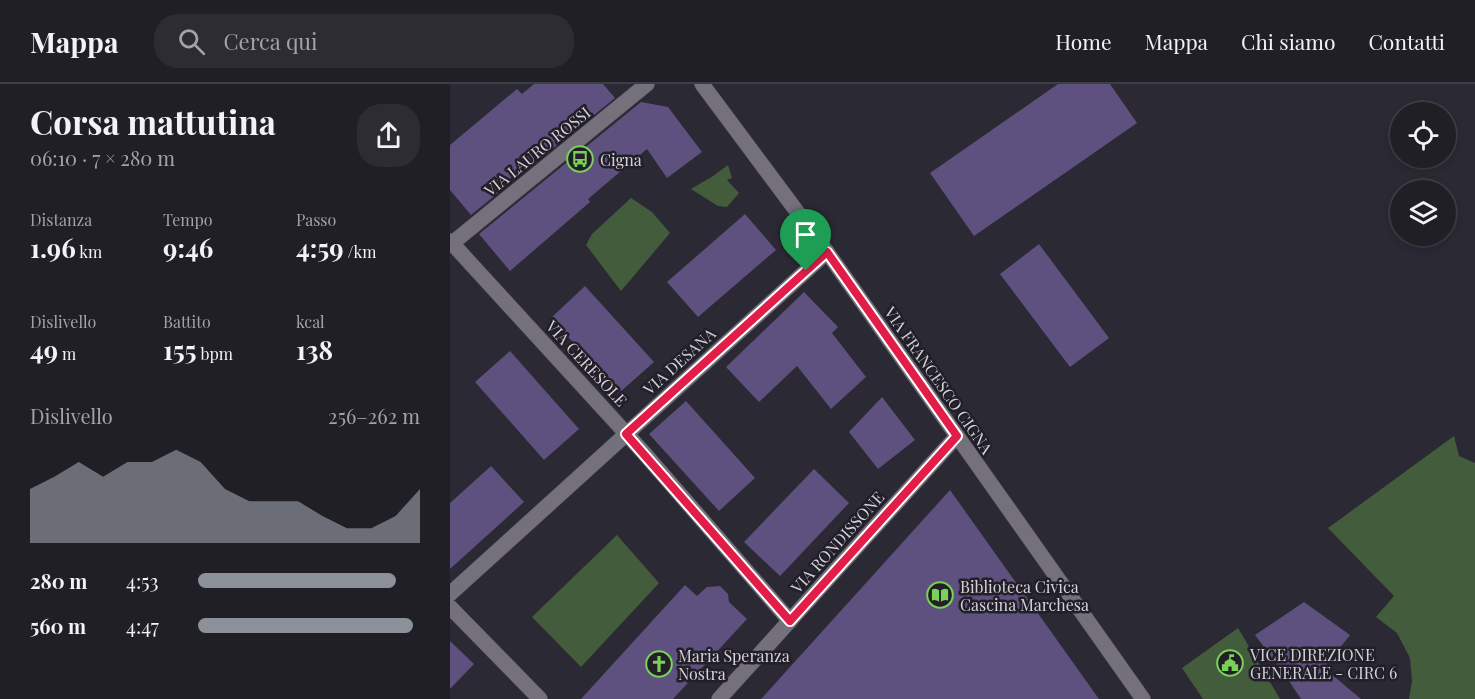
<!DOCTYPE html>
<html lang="it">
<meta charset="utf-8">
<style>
body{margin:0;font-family:"Playfair Display",serif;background:#2d2c32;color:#f1f3f6;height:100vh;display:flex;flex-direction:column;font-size:22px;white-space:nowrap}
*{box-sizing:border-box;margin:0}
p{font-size:20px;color:#a2a2a7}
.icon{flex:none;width:33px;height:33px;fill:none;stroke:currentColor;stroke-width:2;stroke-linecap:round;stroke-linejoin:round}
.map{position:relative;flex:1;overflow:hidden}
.drawer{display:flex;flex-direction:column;background:#201f26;width:450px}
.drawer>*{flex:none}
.fabs{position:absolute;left:940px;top:18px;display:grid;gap:12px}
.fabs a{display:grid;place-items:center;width:66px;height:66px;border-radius:50%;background:#201f26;box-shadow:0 3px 9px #0003,0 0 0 2px #3d3d43;font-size:30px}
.pin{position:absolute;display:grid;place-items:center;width:51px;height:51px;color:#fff;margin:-62px -26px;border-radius:50% 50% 50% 0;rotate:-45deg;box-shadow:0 0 6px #0007}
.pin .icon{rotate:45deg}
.round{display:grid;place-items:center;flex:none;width:63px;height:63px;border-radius:24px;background:#2d2c32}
.overview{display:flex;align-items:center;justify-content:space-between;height:102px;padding:0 30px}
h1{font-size:33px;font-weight:700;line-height:45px}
.metrics{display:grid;grid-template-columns:repeat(3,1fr);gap:9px;height:102px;padding:6px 30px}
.metrics div{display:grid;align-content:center}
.metrics b{font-size:26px;font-weight:700}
.metrics small{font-size:16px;font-weight:400}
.metrics p{font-size:16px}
.chart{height:168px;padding:12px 30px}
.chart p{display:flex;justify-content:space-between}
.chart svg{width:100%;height:108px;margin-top:6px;fill:#8c9099;opacity:.7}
ul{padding:0 30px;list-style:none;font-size:20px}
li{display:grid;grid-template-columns:96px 72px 1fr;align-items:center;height:45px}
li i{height:15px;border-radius:8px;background:#8c9099}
header{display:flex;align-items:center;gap:36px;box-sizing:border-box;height:84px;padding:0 30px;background:#201f26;border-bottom:2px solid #3d3d43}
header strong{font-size:28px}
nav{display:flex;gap:33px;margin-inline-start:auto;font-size:21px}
.search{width:420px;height:54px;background:#2d2c32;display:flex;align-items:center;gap:15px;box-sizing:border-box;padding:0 21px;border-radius:24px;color:#a2a2a7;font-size:22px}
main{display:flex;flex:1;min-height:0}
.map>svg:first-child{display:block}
</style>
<header>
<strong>Mappa</strong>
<div class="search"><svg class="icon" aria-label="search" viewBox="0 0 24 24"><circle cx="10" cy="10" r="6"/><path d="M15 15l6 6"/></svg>Cerca qui</div>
<nav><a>Home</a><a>Mappa</a><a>Chi siamo</a><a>Contatti</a></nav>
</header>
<main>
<section class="drawer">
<div class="overview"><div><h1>Corsa mattutina</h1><p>06:10 · 7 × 280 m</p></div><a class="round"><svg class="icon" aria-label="share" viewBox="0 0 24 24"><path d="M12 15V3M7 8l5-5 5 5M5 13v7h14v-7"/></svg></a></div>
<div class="metrics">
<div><p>Distanza</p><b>1.96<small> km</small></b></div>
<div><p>Tempo</p><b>9:46</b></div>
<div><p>Passo</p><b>4:59<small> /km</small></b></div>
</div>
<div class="metrics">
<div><p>Dislivello</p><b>49<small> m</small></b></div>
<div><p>Battito</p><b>155<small> bpm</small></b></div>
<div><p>kcal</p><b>138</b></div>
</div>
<div class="chart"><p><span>Dislivello</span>256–262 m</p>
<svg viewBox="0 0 160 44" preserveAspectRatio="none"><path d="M0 44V22L10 17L20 11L30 17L40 11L50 11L60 6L70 11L80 22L90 27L100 27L110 27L120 33L130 38L140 38L150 33L160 22V44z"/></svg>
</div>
<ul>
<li><b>280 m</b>4:53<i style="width:89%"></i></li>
<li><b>560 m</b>4:47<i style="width:97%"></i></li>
</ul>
</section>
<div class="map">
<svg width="1025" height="615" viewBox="0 0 1025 615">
<rect width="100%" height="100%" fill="#2b2933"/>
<g fill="#435c3b">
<polygon points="278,81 282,94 277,96 289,109 277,123 268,122 241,105 263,92"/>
<polygon points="181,114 202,128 220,149 171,207 136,161 142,150"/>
<polygon points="1004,352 1009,372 1025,379 1025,615 959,615 962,597 960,574 947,549 926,533 944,512 878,444"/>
<polygon points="167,451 209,499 131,583 82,533"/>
<polygon points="788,544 830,615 753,615 732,584"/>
</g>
<g fill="#5e507f">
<polygon points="84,0 153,0 165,14 21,131 0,106 0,61 67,5 72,10"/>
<polygon points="608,0 660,0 687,39 524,152 480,89"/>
<polygon points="191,18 218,23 252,68 217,94 197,65 138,115 140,118 60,187 29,150"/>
<polygon points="295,130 326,166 248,233 217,198"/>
<polygon points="589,160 659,254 620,283 550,190"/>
<polygon points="135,202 204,278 169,309 101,234"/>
<polygon points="354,208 388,243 382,249 416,293 381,325 347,282 309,318 276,283"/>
<polygon points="60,267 129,345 94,376 25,298"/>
<polygon points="432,313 465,356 428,385 399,348"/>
<polygon points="236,317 305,394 269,427 199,350"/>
<polygon points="41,382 74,418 0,485 0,419"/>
<polygon points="364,385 399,419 330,492 294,458"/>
<polygon points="500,406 649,615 311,615"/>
<polygon points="235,501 247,512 257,503 270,502 278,510 279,518 297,535 223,615 131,615"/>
<polygon points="854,518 900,551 874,584 911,615 851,615 835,591 805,551"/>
<polygon points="0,557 24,580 0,605"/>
</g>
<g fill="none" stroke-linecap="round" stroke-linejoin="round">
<g stroke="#4a474f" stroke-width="16">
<g id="minor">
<polyline points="0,157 194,369 340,537"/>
<polyline points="0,510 377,168"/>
<polyline points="0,523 90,615"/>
<polyline points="269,615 507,352"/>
</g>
</g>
<g stroke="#4a474f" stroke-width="16">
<g id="tertiary">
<polyline points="252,0 377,168 693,615"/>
<polyline points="0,161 197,0"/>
</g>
</g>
<use href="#minor" stroke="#74717d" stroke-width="15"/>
<use href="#tertiary" stroke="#74717d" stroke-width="15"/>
</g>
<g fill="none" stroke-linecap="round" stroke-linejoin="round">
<g stroke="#fff" stroke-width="12">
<polygon id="route" points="377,168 507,352 340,537 176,350"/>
</g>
<use href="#route" stroke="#e11d48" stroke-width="8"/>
</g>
<defs>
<g id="bus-ring" transform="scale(1.35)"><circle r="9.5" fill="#221f29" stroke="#79d158" stroke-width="1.5"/><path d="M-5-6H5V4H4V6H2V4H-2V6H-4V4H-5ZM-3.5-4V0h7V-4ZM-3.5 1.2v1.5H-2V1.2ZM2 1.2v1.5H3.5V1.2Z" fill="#79d158"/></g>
<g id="library-ring" transform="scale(1.35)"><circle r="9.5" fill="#221f29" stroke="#79d158" stroke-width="1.5"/><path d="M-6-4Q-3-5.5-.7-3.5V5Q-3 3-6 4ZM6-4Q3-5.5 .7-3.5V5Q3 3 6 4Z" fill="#79d158"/></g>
<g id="civic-ring" transform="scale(1.35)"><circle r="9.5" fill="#221f29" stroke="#79d158" stroke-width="1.5"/><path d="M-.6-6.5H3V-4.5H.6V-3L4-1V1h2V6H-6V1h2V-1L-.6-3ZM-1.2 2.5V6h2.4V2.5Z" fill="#79d158"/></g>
<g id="church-ring" transform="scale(1.35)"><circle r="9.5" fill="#221f29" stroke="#79d158" stroke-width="1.5"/><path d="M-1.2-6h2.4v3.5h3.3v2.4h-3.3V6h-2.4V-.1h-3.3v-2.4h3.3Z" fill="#79d158"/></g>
</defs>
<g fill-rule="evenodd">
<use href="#bus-ring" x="130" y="75"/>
<use href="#library-ring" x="490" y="511"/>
<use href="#civic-ring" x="780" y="579"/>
<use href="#church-ring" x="209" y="580"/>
</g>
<g text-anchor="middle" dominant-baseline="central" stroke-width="5" stroke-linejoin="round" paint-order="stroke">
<g font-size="16" fill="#d4d3d9" stroke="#221f29">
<text transform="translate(87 67) rotate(-39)">VIA LAURO ROSSI</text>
<text transform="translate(229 277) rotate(-42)">VIA DESANA</text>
<text transform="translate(137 279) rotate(47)">VIA CERESOLE</text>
<text transform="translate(489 296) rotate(55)">VIA FRANCESCO CIGNA</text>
<text transform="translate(387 458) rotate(-48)">VIA RONDISSONE</text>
</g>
<g font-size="16" fill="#d4d3d9" stroke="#221f29" text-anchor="start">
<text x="150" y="75">Cigna</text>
<text x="510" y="502">Biblioteca Civica<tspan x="510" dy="18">Cascina Marchesa</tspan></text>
<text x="800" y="570">VICE DIREZIONE<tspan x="800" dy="18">GENERALE - CIRC 6</tspan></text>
<text x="228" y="571">Maria Speranza<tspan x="228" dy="18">Nostra</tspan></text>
</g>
</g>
</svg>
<div class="fabs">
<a><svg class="icon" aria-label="locate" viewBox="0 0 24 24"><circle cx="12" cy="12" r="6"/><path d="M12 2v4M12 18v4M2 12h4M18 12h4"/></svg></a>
<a><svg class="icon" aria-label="layers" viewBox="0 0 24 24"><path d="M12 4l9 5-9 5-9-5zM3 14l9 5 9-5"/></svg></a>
</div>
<div class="pin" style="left:356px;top:187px;background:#1e9e55"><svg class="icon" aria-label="arrive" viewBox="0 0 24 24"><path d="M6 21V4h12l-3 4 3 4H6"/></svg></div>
</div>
</main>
